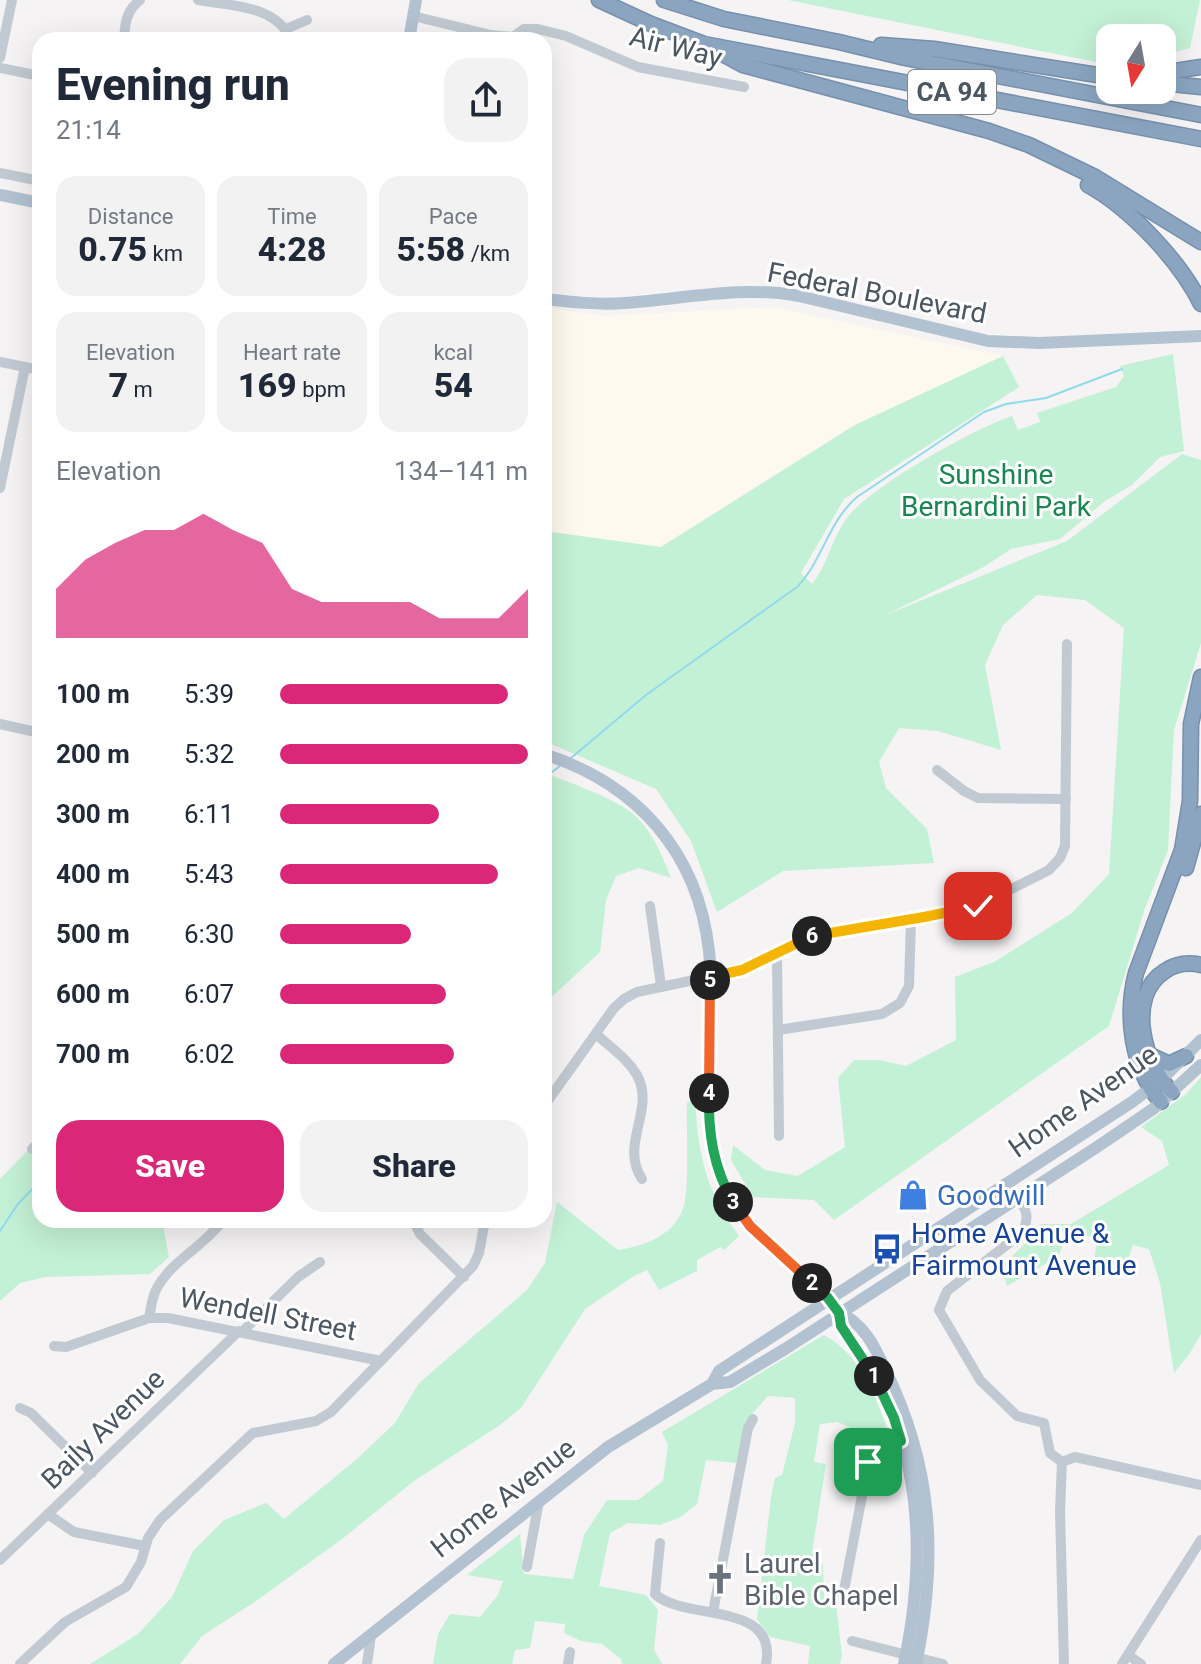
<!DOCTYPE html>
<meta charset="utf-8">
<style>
body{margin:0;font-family:Roboto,sans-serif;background:#f2f2f3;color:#1f2937;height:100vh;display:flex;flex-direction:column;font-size:30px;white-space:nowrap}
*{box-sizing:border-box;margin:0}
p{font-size:26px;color:#747a83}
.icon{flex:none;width:44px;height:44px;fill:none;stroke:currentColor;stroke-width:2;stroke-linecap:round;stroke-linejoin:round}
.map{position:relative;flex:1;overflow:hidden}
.drawer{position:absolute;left:32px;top:32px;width:520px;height:1196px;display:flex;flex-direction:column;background:#fff;border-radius:24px;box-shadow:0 8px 32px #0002}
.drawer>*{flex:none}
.needle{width:52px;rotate:191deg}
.buttons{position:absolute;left:1096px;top:24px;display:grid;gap:16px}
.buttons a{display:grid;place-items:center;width:80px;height:80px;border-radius:16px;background:#fff;box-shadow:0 8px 32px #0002;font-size:40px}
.pin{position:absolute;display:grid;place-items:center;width:68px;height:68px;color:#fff;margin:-34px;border-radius:16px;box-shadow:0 4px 12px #0006}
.km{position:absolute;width:40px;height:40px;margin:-20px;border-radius:50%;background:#222;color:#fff;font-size:22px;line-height:40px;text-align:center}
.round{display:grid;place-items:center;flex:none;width:84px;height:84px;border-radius:24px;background:#f2f2f3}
.overview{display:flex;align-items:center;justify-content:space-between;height:136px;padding:0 24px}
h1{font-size:44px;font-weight:800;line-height:60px}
.metrics{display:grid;grid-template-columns:repeat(3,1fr);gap:12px;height:136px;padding:8px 24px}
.metrics div{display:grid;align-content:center;border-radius:20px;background:#f2f2f3;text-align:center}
.metrics b{font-size:34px;font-weight:800}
.metrics small{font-size:22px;font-weight:400}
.metrics p{font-size:22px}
.chart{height:224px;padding:16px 24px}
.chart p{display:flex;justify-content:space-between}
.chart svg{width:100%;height:144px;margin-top:8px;fill:#db2777;opacity:.7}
.cta{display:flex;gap:16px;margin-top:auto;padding:16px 24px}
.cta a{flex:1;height:92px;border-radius:24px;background:#db2777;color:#fff;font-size:32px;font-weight:800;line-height:92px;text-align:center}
.cta a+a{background:#f2f2f3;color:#1f2937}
ul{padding:0 24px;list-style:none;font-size:26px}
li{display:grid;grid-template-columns:128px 96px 1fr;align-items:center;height:60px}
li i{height:20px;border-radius:10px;background:#db2777}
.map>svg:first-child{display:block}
</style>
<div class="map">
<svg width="1201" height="1664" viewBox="0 0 1201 1664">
<rect width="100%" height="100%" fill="#f5f3f3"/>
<polygon fill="#fdf9ef" points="544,307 602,316 773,307 1003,356 854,425 660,547 544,531"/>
<g fill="#c3f1d5">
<polygon points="788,0 1200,0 1190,48 1162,55 1162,38 1110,38 1110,63 1106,64"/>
<path d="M 1173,354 L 1184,451 L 1160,457 L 1132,485 L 1105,501 L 1060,539 L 1011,549 L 982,568 L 883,616 L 1067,541 L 1182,454 L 1201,460 L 1201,643 L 1174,730 L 1168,850 L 1144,911 L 1109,1026 L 834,1220 L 814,1200 L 753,1197 L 731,1160 L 733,1145 L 765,1170 L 798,1176 L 845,1147 L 838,1078 L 854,1060 L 879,1060 L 906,1066 L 956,1040 L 955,977 L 994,962 L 1072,913 L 1109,874 L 1124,628 L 1085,600 L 1037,595 L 1003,625 L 985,665 L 1001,750 L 938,731 L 899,728 L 879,762 L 886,788 L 927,829 L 934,863 L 783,871 L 717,912 L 691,841 L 656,789 L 544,741 L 544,531 L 661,547 L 855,425 L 1003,356 L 1019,387 L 844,499 L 801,573 L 812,584 C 829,563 833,533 851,513 C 880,482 971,430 1012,416 L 1018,430 L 1040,422 L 1037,413 L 1116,387 L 1124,376 L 1120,366 Z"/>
<path d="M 544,773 C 567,781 613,798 632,813 C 652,830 662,855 671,878 L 639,868 L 616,876 L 606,900 L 600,952 L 544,1004 Z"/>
<polygon points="1201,1077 1201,1334 1190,1353 1174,1373 1160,1283 1149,1249 1133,1245 1123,1275 1092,1277 1096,1246 1090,1237 1069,1231 1058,1257 1007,1286 1001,1267 1031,1238 1040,1224 1071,1224 1169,1165 1162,1141 1141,1127 1186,1094"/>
<path d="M 695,1098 C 698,1155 705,1189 739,1236 L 724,1250 L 720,1247 L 697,1260 L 697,1271 L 659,1290 L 647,1270 L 634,1276 L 585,1309 L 521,1408 L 500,1425 L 414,1481 L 342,1539 L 256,1601 L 202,1636 L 180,1664 L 90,1664 L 138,1634 L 172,1597 L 193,1551 L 224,1520 L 266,1503 L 284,1519 L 358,1458 L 395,1423 L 419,1383 L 527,1290 L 545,1263 L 557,1202 L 618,1250 C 644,1246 673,1236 683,1209 C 690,1189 686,1127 687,1103 Z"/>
<polygon points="40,1138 40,1220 162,1220 169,1257 150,1274 45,1277 20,1283 0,1301 0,1179"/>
<path d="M 824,1335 C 863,1357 876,1397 890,1437 L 872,1437 L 837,1422 L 820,1424 L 814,1462 L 826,1464 L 812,1552 L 823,1565 L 824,1596 L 836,1603 L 842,1656 L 840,1664 L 808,1664 L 810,1646 L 770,1637 L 757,1619 L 771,1497 L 775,1478 L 782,1475 L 795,1423 L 795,1398 L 768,1396 L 745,1422 L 736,1463 L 706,1460 L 697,1504 L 679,1518 L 660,1525 L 628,1523 L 610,1533 L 599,1586 L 646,1595 L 658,1610 L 654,1650 L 662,1664 L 622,1664 L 621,1659 L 602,1644 L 581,1641 L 564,1633 L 565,1624 L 535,1621 L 530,1648 L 515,1650 L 512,1664 L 433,1664 L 438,1634 L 450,1614 L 480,1617 L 498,1595 L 503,1581 L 467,1575 L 520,1534 L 524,1574 L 573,1579 L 584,1535 L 607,1500 L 638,1500 L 663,1481 L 668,1445 L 662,1432 Z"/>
</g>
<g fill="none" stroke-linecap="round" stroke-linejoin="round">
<g stroke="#90daee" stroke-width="2">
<path d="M 571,758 L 646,695 L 797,587 C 823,560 828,522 857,497 L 984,412 L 1006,404 L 1046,398 L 1122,369"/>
<polyline points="544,778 560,766"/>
<polyline points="0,1231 18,1204 40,1181"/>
</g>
<g stroke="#7690ad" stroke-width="17">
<g id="highway">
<polyline points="599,0 651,24 704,44 1201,139"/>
<polyline points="664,0 724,19 839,42 905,58 1201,115"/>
<polyline points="881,45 934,49 1110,77"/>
<polyline points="717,51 743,65 989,131 1029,145 1095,177 1201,242"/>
<polyline points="1162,73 1201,67"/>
<polyline points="1162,83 1201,87"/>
<path d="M 1088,185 C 1130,208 1180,261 1201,304"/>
<polyline points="1186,868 1201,814"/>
<polyline points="1150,1055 1169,1064 1186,1056"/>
<path d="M 1172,1092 C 1144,1065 1125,996 1165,971 C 1177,963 1188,962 1201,965"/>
<path d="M 1161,1102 C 1131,1068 1125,1015 1136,973 L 1182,850 L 1190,801 L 1191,724 L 1201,677"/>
</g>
</g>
<g stroke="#c1cad2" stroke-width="10">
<path d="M 198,0 C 231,6 277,5 291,40"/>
<polyline points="413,16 491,35 513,37 524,29 538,29 566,36 638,67 744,87"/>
<polyline points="286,29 307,20"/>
<path d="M 124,40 C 125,23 126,11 140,0"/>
<polyline points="0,58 12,0"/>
<polyline points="0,68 40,76"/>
<polyline points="0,173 40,181"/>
<polyline points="0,362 40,370"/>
<polyline points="0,488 25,367"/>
<polyline points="0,724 40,733"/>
<polyline points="937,770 964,791 978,798 1066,799"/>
<polyline points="650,906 661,986"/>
<polyline points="777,954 779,1136"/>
<polyline points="778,1030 882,1014 900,1003 909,986 911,920"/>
<path d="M 596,1034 C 610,1047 627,1058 637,1075 C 656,1110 619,1144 642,1179"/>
<polyline points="544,1106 614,1008 624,999 637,992 742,970 813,936 978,906 1049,870 1060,858 1065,846 1067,644"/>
<polyline points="32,1149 40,1141"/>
<path d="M 1018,1198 C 1028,1211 1029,1219 1022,1233 L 947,1291 L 939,1310 L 980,1380 L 1017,1416 L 1044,1423 L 1050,1453 L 1062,1462"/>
<polyline points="413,1220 420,1234 464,1277"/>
<path d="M 149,1318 C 151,1308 152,1296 157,1288 C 173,1259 205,1246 223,1220"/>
<polyline points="242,1332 298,1277 320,1262"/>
<polyline points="54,1346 66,1347 149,1318 168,1318 381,1361"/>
<polyline points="20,1408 31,1413 92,1473"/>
<polyline points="49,1515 74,1532 145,1546"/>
<path d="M 660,1543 L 655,1594 C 685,1622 778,1600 766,1664"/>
<polyline points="0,1560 239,1331"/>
<polyline points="527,1567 539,1501"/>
<polyline points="843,1596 869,1459 876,1448 908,1439"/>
<polyline points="713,1612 748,1428 753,1419"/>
<polyline points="852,1641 943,1664"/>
<polyline points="1128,1655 1141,1664"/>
<polyline points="20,1664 65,1622 126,1587 141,1562 148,1538 160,1520 253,1433 316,1421 331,1412 473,1266 479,1253 485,1220"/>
<polyline points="367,1664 371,1635"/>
<polyline points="568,1664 570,1652"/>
<polyline points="1064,1664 1060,1511 1062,1462 1075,1457 1201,1485"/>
<polyline points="1122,1664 1201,1540"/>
</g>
<g stroke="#b3c2d1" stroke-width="12">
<polyline points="409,40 416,0"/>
<polyline points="0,195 40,203"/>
<path d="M 544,299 C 571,302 598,305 625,303 C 683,299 741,285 799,296 L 988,341 L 1039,343 L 1201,336"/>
<path d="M 544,754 C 637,784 698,852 709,951 C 712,975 710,1000 709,1024 C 709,1055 709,1085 708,1116 C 714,1217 768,1232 827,1297 C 839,1309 841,1325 850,1339 C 866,1364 883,1390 894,1418 C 924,1497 921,1583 904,1664"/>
<path d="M 839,1313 C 863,1322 875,1347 885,1369 C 933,1467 938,1558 916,1664"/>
<polyline points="712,1384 719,1371 1132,1102 1160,1081 1201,1040"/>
<polyline points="334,1664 608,1447 712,1384 730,1382 785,1349 1097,1147 1153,1109 1201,1065"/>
</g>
<use href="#highway" stroke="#8ba5c1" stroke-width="14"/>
</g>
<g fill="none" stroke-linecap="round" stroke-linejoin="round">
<g stroke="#fff" stroke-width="16">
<polyline id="split-1" points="868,1462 876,1448 901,1441 894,1418 874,1376"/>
</g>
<g stroke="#fff" stroke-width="16">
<polyline id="split-2" points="812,1283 828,1298 839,1313 841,1326 874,1376"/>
</g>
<g stroke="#fff" stroke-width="16">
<polyline id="split-3" points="733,1202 750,1226 812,1283"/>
</g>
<g stroke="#fff" stroke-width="16">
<path id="split-4" d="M 709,1093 C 708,1132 713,1167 733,1202"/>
</g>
<g stroke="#fff" stroke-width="16">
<polyline id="split-5" points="709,1093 710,980"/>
</g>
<g stroke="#fff" stroke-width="16">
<polyline id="split-6" points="710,980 710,977 742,970 812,936"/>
</g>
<g stroke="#fff" stroke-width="16">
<polyline id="split-7" points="812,936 924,917"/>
</g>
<g stroke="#fff" stroke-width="16">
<polyline id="split-8" points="924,917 978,906"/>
</g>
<use href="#split-1" stroke="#22a559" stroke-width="10"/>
<use href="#split-2" stroke="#22a559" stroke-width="10"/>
<use href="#split-3" stroke="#f0652b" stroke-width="10"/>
<use href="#split-4" stroke="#22a559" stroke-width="10"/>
<use href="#split-5" stroke="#f0652b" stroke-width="10"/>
<use href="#split-6" stroke="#f5b400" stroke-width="10"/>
<use href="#split-7" stroke="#f5b400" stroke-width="10"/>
<use href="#split-8" stroke="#f5b400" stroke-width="10"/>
</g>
<defs>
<g id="shop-bare" transform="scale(2.4)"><path d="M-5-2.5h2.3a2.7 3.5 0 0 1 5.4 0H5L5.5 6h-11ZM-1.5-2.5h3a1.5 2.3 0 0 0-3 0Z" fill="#3f7fe0" stroke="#fff" stroke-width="2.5" paint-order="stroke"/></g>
<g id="bus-bare" transform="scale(2.4)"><path d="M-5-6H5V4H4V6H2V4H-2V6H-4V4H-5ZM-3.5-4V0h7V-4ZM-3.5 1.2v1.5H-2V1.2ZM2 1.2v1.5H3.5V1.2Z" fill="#1a4fb4" stroke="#fff" stroke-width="2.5" paint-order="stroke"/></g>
<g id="church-bare" transform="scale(2.4)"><path d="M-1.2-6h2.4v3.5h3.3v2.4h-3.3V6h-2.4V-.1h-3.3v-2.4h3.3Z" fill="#6b7280" stroke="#fff" stroke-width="2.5" paint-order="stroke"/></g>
</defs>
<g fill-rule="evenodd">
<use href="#shop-bare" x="913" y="1195"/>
<use href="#bus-bare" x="887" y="1249"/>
<use href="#church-bare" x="720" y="1579"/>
</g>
<g text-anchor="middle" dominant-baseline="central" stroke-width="6" stroke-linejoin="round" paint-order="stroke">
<rect fill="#fff" stroke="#808990" stroke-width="2" x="908" y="70" width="88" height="44" rx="6"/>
<g font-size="26" font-weight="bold" fill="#4a5661">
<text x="952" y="92">CA 94</text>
</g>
<g font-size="28" fill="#4a5661" stroke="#fff">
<text transform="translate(676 47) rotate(14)">Air Way</text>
<text transform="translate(877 293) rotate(11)">Federal Boulevard</text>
<text transform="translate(1083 1101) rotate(-35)">Home Avenue</text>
<text transform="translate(268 1314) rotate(11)">Wendell Street</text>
<text transform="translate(103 1429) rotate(-44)">Baily Avenue</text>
<text transform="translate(503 1498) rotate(-38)">Home Avenue</text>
</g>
<g font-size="28" fill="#17864f" stroke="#fff">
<text x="996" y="474">Sunshine<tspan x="996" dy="32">Bernardini Park</tspan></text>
</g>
<g font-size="28" fill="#366cbe" stroke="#fff" text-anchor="start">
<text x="937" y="1195">Goodwill</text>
</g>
<g font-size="28" fill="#164399" stroke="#fff" text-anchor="start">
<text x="911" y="1233">Home Avenue &amp;<tspan x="911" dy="32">Fairmount Avenue</tspan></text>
</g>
<g font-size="28" fill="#5b616d" stroke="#fff" text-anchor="start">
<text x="744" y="1563">Laurel<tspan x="744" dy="32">Bible Chapel</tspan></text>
</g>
</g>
</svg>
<div class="buttons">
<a><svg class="needle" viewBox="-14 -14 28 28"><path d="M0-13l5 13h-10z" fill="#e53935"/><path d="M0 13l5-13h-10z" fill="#747a83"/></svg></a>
</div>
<div class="pin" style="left:868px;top:1462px;background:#1e9e55"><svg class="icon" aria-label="arrive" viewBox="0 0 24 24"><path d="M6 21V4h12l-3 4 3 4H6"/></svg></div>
<div class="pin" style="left:978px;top:906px;background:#d93025"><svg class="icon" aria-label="check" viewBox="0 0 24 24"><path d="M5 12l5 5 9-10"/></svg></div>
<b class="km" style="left:874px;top:1376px">1</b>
<b class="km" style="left:812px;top:1283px">2</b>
<b class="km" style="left:733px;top:1202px">3</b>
<b class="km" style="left:709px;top:1093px">4</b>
<b class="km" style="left:710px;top:980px">5</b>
<b class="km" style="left:812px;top:936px">6</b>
<section class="drawer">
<div class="overview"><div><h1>Evening run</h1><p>21:14</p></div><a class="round"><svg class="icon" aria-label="share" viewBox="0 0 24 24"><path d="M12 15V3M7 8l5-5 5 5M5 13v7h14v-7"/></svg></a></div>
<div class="metrics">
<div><p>Distance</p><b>0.75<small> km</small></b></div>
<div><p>Time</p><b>4:28</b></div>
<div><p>Pace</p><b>5:58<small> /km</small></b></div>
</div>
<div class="metrics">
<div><p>Elevation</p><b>7<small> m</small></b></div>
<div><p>Heart rate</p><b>169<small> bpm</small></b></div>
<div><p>kcal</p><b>54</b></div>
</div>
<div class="chart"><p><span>Elevation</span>134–141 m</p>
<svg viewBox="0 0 160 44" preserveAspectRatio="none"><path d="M0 44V29L10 20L20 15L30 11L40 11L50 6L60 11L70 15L80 29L90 33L100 33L110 33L120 33L130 38L140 38L150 38L160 29V44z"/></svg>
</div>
<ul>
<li><b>100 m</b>5:39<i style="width:92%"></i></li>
<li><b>200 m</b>5:32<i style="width:100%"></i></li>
<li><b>300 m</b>6:11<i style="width:64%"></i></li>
<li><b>400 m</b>5:43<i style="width:88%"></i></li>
<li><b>500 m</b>6:30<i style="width:53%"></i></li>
<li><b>600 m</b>6:07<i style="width:67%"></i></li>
<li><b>700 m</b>6:02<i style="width:70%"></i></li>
</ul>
<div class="cta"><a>Save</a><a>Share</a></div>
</section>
</div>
